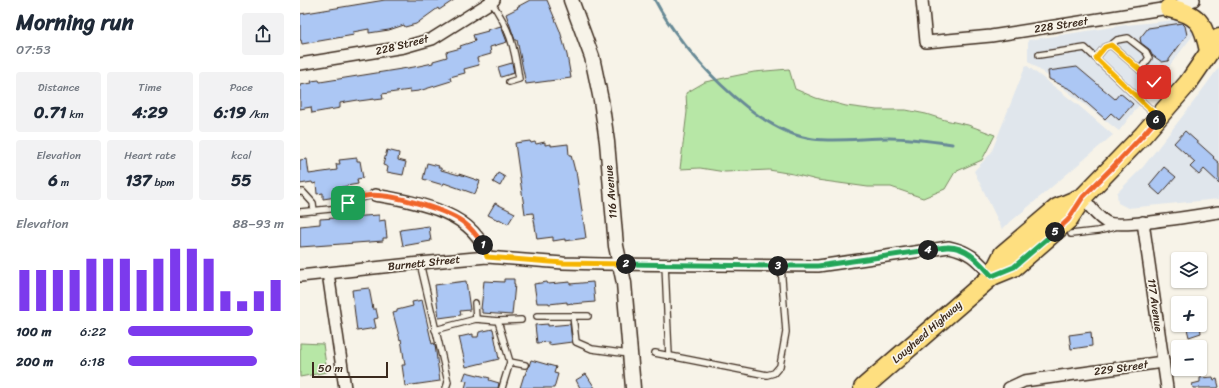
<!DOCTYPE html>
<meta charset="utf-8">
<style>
body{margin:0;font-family:Sriracha,sans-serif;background:#f2f2f3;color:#1f2937;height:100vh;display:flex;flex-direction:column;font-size:15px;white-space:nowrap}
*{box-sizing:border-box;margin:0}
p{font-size:13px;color:#747a83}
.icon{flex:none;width:22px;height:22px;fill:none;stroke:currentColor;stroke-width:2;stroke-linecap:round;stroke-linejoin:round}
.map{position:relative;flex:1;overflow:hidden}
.drawer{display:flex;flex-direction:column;background:#fff;width:300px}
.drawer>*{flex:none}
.tools{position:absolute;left:871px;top:252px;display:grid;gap:8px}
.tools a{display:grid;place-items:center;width:36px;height:36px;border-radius:4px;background:#fff;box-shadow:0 1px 3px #0004;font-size:20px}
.scale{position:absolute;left:12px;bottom:10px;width:76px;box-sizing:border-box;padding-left:4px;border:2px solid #3b2a1e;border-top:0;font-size:11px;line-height:14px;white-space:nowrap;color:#3b2a1e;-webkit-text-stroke:3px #f7f3e8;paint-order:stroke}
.pin{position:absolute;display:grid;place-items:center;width:34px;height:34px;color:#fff;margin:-17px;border-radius:8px;box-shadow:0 2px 6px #0006}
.km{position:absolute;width:20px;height:20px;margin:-10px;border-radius:50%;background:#222;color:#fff;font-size:11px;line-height:20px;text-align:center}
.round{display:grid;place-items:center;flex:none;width:42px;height:42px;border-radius:4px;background:#f2f2f3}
.summary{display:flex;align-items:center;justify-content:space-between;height:68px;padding:0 16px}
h1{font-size:22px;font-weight:700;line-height:30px}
.figures{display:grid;grid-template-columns:repeat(3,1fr);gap:6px;height:68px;padding:4px 16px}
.figures div{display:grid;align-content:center;border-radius:4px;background:#f2f2f3;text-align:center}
.figures b{font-size:17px;font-weight:700}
.figures small{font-size:11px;font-weight:400}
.figures p{font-size:11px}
.chart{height:112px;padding:8px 16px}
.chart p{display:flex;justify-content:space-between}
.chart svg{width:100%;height:72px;margin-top:4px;stroke:#7c3aed;stroke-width:6}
ul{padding:0 16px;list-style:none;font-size:13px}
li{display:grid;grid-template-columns:64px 48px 1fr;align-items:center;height:30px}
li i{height:10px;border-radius:5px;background:#7c3aed}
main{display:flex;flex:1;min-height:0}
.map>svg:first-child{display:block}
</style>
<main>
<section class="drawer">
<div class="summary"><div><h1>Morning run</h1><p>07:53</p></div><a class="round"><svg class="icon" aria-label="share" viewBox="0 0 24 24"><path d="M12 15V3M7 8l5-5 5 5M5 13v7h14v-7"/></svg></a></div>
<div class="figures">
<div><p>Distance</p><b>0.71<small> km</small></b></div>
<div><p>Time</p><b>4:29</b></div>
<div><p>Pace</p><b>6:19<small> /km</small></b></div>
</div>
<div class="figures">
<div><p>Elevation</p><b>6<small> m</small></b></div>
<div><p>Heart rate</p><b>137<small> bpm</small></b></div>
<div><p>kcal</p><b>55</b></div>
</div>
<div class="chart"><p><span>Elevation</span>88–93 m</p>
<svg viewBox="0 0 160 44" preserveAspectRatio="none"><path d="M5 44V19M15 44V19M25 44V19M35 44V19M45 44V12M55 44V12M65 44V12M75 44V19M85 44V12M95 44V6M105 44V6M115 44V12M125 44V32M135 44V38M145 44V32M155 44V25"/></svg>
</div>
<ul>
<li><b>100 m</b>6:22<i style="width:80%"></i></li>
<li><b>200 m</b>6:18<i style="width:83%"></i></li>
</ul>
</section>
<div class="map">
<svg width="919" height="388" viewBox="0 0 919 388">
<rect width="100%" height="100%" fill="#f7f3e8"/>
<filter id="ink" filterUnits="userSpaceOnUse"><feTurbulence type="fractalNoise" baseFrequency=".025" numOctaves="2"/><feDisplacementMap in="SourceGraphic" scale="8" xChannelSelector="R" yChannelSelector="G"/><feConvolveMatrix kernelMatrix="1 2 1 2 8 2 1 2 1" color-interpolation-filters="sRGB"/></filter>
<g filter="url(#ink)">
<g fill="#e0e6ec">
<polygon points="887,19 894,34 819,131 728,61 728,40 826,25"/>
<polygon points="726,65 778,105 813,135 702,229 674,171 691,153"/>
<polygon points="919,67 919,199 828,208 818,203 817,193 843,167 892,104"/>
</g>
<g fill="#b7e7a6" stroke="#798862">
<polygon points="489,69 495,89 516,98 546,106 577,110 606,110 626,114 645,120 668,125 695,135 682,160 655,172 645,189 623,198 591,187 568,187 517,180 493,174 469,170 425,172 400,168 380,169 387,112 386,93 405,82 454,72"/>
<polygon points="0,343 23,344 27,372 0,377"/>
</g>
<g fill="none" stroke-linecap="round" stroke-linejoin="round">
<path stroke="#678a96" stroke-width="3" d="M 355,0 C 380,49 455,132 513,139 C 538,142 564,138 589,138 C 610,138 631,141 652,144"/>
</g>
<g fill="#acc7f4" stroke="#3b2a1e">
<polygon points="85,0 154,0 139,10 138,8 116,24 105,27 104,25 89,30 69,33 69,29 53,32 54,35 2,44 1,40 0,40 0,14"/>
<polygon points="230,0 247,0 260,31 267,55 271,78 226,84 217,40 215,40 206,14 218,8 217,7"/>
<polygon points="882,23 885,26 887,35 868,61 862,62 852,55 849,49 841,43 840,38 848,28"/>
<polygon points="201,26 207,42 190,47 191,54 177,58 179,65 164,69 165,73 150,77 151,81 119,91 110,92 110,90 82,94 83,99 74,100 74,99 59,101 58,100 40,103 40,108 12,113 11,107 0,109 0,85 12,83 11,81 19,80 20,82 114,67 133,63 133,61 147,57 146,52 161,48 160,46 175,41 173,35 188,31 187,30"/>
<polygon points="212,63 214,73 201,77 198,67"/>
<polygon points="777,67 815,99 820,93 833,104 819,120 811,113 805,119 772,90 749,79 748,71"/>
<polygon points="885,131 914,157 913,158 919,163 919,183 904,169 899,175 890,167 895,162 874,143"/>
<polygon points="230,141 231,143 235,142 236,144 245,142 245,145 251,144 251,146 268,144 269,155 271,155 275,171 276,171 286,238 265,241 265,239 253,241 253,237 237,239 233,213 225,214 215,143"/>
<polygon points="87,150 99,153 98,160 106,162 103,175 87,172 88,167 83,165"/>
<polygon points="57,158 57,161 60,161 63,178 57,179 58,184 41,187 41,190 36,191 36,197 23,199 23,193 17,194 16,183 13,184 12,182 0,184 0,160 7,159 9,174 37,170 36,164 40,164 39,160"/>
<polygon points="127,163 139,166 138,168 141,168 141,170 159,175 159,174 180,181 175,194 144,183 143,185 123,179"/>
<polygon points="864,167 876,177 860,195 849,185"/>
<polygon points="198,173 205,177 200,186 193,182"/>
<polygon points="195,203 215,213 208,224 199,219 198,220 188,215"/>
<polygon points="79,215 79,221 85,220 87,238 83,238 83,241 0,247 0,226 20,224 20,219"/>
<polygon points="129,226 131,241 103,246 100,230"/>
<polygon points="204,279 214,279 214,284 215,284 212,315 182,313 182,309 181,309 184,281 204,282"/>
<polygon points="166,281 170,310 160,311 161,315 139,318 135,285"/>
<polygon points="247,282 248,284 270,282 270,284 293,282 295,302 272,304 272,303 267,304 267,302 249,304 249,303 237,303 234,284"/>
<polygon points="69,288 73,309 76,309 78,318 74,319 76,328 57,331 52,290"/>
<polygon points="122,300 132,344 134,343 135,345 140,381 105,386 102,365 105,365 101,339 100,340 93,313 97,312 97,310 113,306 112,302"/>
<polygon points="248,324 248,326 270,324 272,342 249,345 249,342 237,343 235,325"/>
<polygon points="886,325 900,325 901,333 889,337"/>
<polygon points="193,329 199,359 166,367 159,337 173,334 173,337 178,337 179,332"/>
<polygon points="791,332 792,346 771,349 769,335"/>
<polygon points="231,360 256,367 254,373 258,374 254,388 220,388 224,375 225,375 227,369 228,369"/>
<polygon points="166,372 190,378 189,380 199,383 198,388 165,388 167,381 163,380"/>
<polygon points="286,374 295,388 280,388 276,380"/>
<polygon points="913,377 914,380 917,379 919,387 917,388 893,388 892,384 900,382 900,378"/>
</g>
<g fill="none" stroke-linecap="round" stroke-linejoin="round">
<g stroke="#3b2a1e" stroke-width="8">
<g id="service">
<path d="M 190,0 C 210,29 214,45 219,79 L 209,82"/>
<polyline points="811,45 817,40 828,38 846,52 849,58 840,70"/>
<polyline points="739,55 785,48 857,116"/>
<polyline points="796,58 805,47 811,45 854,82"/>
<polyline points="0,192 3,192 13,203 14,211"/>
<polyline points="0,212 40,208 59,198 75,195"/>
<polyline points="771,234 798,231 814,227"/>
<polyline points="120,263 148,382 146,388"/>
<polyline points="365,264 369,356"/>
<polyline points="175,303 176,319"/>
<polyline points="237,316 288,316"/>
<polyline points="273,316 276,342 292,349 329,354"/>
<polyline points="198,321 210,362 202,388"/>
<polyline points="135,330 176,319 198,321 221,320"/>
<polyline points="355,353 467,375 474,373 480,366 486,332 481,266"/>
<polyline points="210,362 225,365"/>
</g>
</g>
<g stroke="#3b2a1e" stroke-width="14">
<g id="minor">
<polyline points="622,0 626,42 691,36 869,8 894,0"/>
<polyline points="0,64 104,47 132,39 194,0"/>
<path d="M 75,195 C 114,202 176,211 187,257"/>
<path d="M 783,197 C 789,206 796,216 806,222 C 818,229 900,215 919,212"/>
<polyline points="843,222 867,388"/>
<polyline points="28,273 45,388"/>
<path d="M 0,276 L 120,263 L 187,257 L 263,263 L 302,264 L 518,266 L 649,247 C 671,252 677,260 692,276"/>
<polyline points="709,388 724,381 863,362"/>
</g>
</g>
<g stroke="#3b2a1e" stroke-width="17">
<polyline id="tertiary" points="271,0 292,57 301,100 307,142 316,246 324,283 333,388"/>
</g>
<g stroke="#3b2a1e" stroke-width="21">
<g id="primary">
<path d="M 869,8 C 899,15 903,22 909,51"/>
<polyline points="692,276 703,254 757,208 783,197"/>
<polyline points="563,388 692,276 714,267 768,220 783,197 843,135 888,83 919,38"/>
</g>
</g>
<use href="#service" stroke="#f7f3e8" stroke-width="5.5"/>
<use href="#minor" stroke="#f7f3e8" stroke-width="11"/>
<use href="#tertiary" stroke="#f7f3e8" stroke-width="14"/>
<use href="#primary" stroke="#fedf80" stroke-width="18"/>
</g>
</g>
<g fill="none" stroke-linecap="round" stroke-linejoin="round" filter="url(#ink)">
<g stroke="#fff" stroke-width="8">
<path id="split-1" d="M 48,203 C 54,200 59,197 65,196 C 88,192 144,209 163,222 C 171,228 178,237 183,245"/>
</g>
<g stroke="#fff" stroke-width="8">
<polyline id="split-2" points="183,245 187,257 263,263 326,264"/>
</g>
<g stroke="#fff" stroke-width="8">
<polyline id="split-3" points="326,264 478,266"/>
</g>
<g stroke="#fff" stroke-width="8">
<polyline id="split-4" points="478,266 518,266 628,250"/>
</g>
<g stroke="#fff" stroke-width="8">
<path id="split-5" d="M 628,250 C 635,249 641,247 647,247 C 667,246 680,263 692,276 L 714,267 L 755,232"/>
</g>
<g stroke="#fff" stroke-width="8">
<polyline id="split-6" points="755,232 768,220 783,197 813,167 843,135 856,120"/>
</g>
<g stroke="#fff" stroke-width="8">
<polyline id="split-7" points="854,82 811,45 805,47 796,58 858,117 856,120"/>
</g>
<use href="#split-1" stroke="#f0652b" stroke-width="5"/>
<use href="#split-2" stroke="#f5b400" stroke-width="5"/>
<use href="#split-3" stroke="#22a559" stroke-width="5"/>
<use href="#split-4" stroke="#22a559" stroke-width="5"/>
<use href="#split-5" stroke="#22a559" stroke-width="5"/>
<use href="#split-6" stroke="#f0652b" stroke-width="5"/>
<use href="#split-7" stroke="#f5b400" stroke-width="5"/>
</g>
<g text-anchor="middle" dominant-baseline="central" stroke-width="3.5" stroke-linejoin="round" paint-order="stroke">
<g font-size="11" fill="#3b2a1e" stroke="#f7f3e8">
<text transform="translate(761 25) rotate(-9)">228 Street</text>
<text transform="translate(102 45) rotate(-14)">228 Street</text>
<text transform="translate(311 192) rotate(-95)">116 Avenue</text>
<text transform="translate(124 263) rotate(-6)">Burnett Street</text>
<text transform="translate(855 305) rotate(82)">117 Avenue</text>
<text transform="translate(627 332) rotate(-41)">Lougheed Highway</text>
<text transform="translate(821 368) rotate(-8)">229 Street</text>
</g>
</g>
</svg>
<div class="tools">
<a><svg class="icon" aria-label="layers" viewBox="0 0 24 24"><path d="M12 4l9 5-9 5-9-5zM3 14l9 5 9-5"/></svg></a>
<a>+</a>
<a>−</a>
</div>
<div class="scale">50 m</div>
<div class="pin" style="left:48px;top:203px;background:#1e9e55"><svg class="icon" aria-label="arrive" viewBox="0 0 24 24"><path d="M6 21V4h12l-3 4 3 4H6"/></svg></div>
<div class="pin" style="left:854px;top:82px;background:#d93025"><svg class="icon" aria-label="check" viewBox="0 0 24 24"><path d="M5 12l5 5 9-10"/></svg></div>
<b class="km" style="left:183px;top:245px">1</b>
<b class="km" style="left:326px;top:264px">2</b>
<b class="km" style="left:478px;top:266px">3</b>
<b class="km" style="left:628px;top:250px">4</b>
<b class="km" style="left:755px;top:232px">5</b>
<b class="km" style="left:856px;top:120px">6</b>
</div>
</main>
